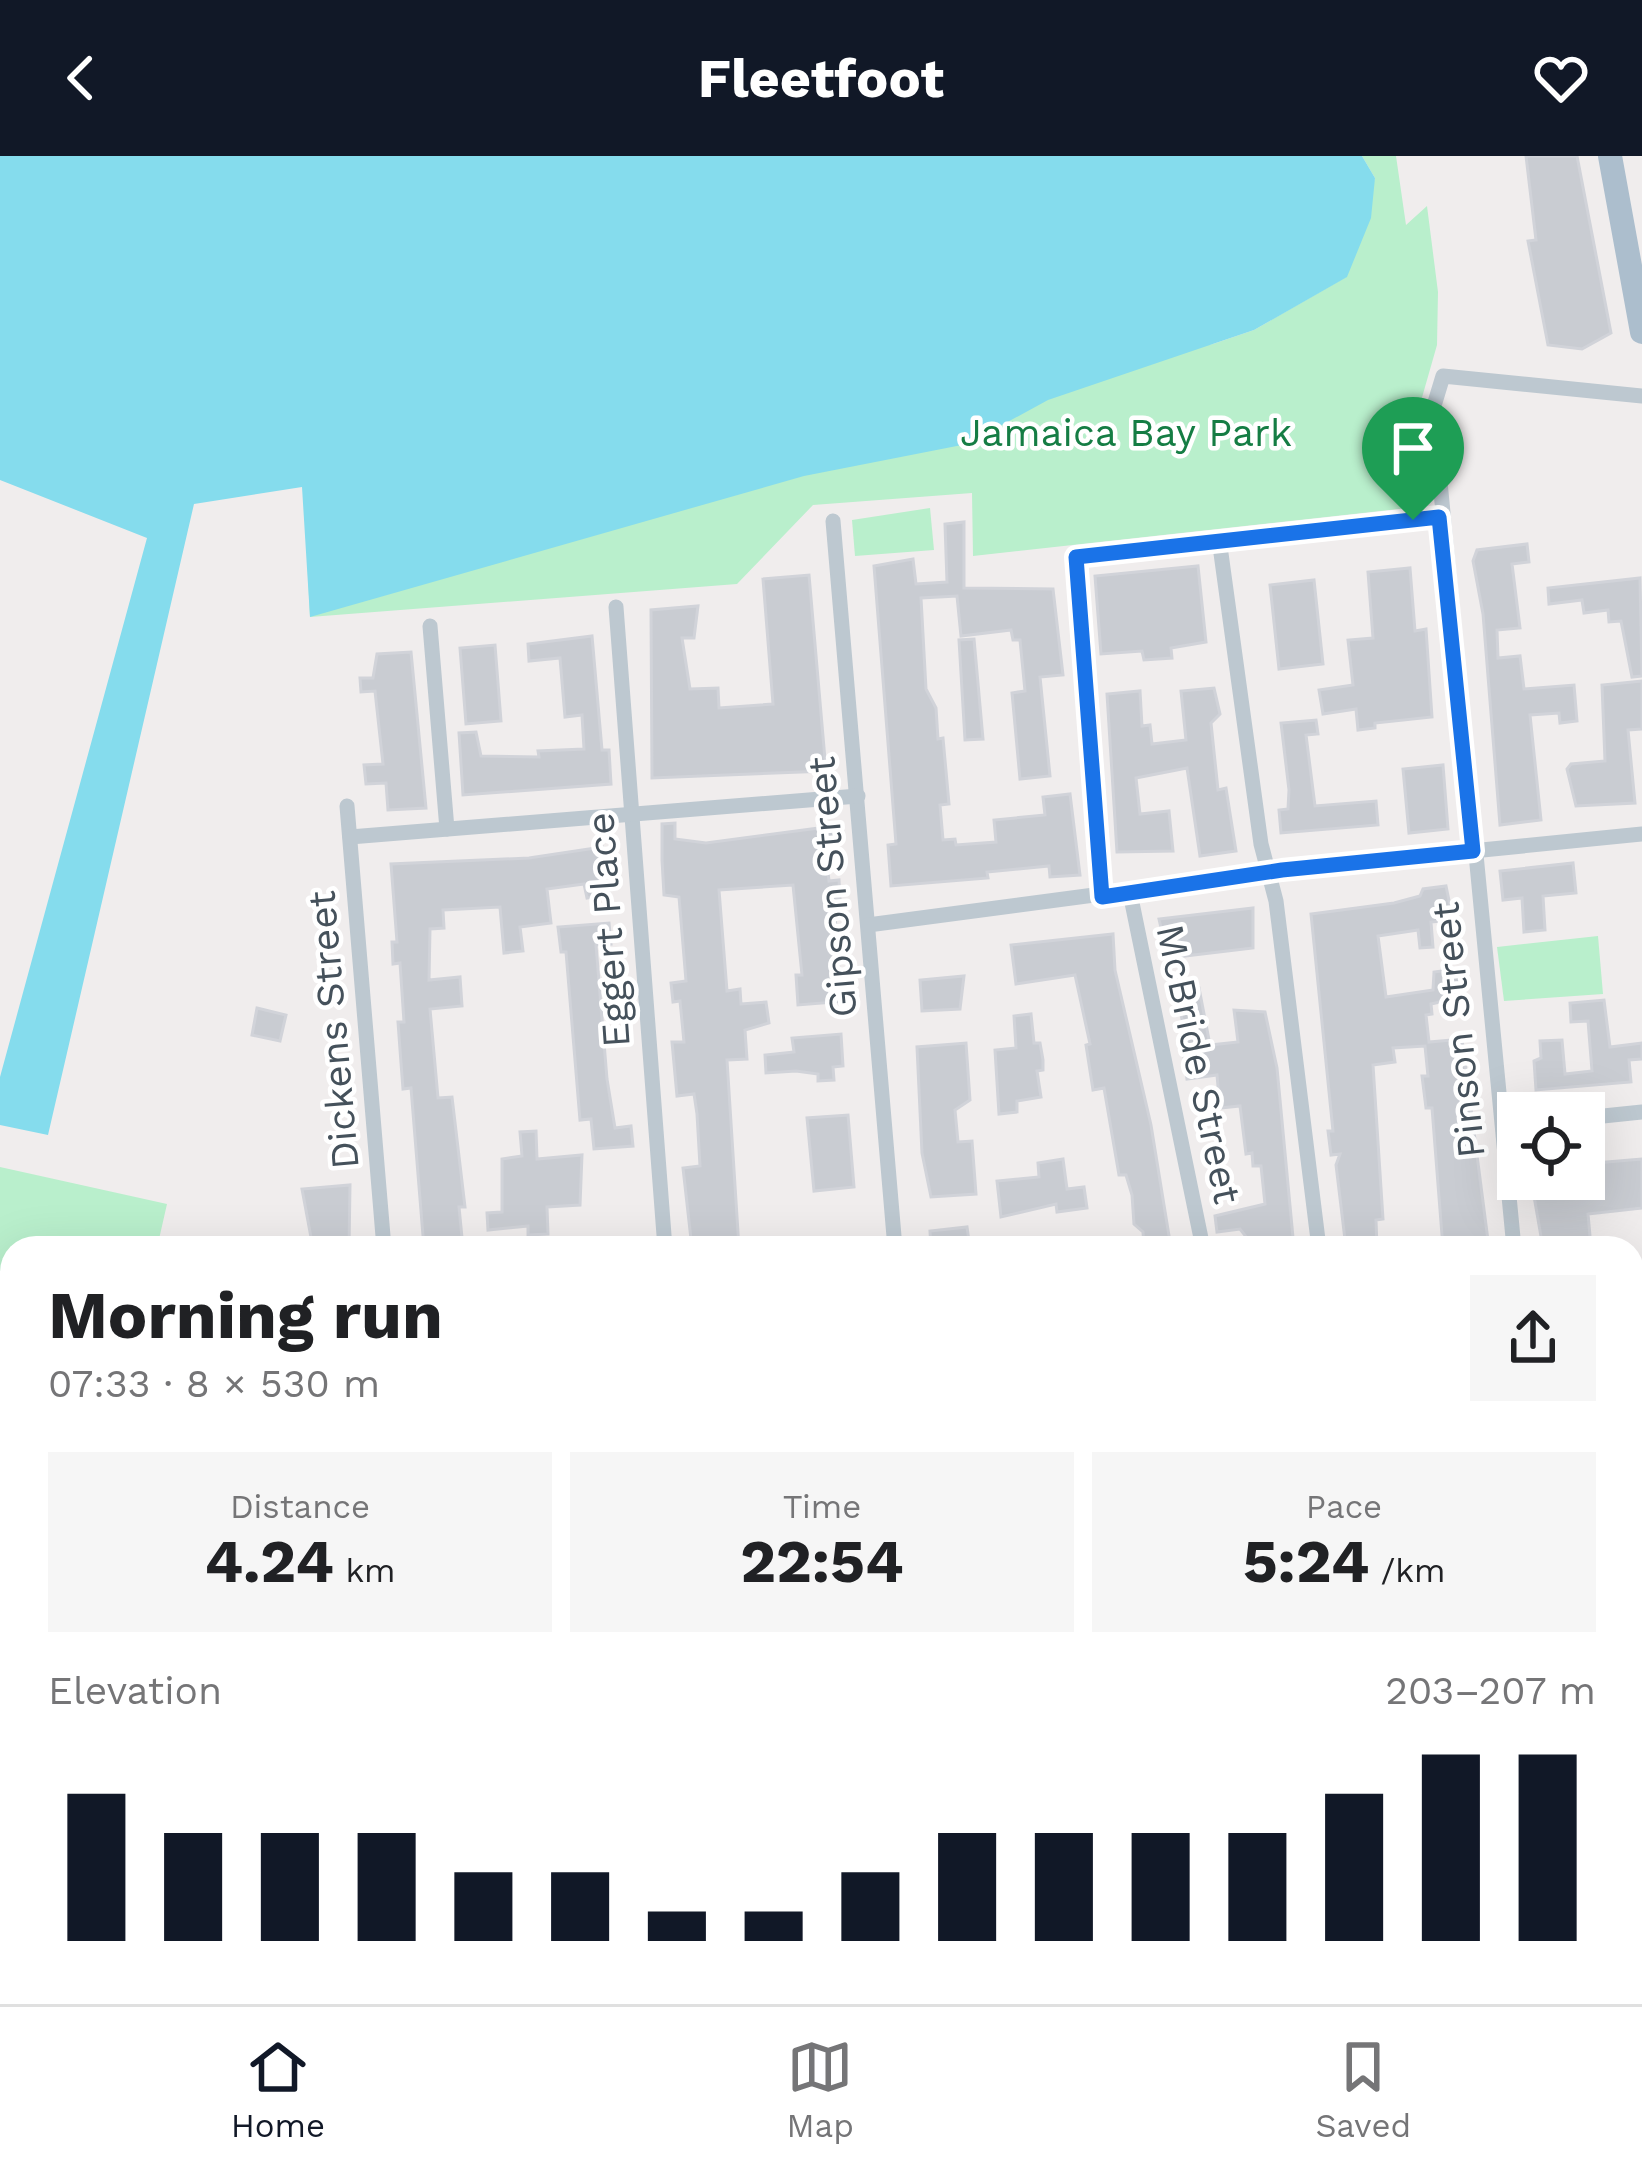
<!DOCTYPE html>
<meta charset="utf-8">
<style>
body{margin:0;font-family:"Work Sans",sans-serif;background:#f6f6f6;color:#202124;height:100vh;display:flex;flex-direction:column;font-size:45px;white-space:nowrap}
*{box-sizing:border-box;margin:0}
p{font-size:39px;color:#757577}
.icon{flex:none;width:66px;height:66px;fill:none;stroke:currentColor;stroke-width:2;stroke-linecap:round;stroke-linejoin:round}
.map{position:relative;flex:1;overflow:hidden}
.sheet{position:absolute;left:0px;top:1080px;width:1644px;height:768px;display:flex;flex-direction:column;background:#fff;border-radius:36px 36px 0 0;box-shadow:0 12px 48px #0002}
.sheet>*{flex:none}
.tools{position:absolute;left:1497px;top:936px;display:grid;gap:24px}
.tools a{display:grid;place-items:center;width:108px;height:108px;border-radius:0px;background:#fff;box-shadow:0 12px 48px #0002;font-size:60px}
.pin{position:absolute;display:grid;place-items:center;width:102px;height:102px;color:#fff;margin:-123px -51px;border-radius:50% 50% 50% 0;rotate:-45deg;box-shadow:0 0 12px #0007}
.pin .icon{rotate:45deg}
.round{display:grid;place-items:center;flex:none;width:126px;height:126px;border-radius:0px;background:#f6f6f6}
.headline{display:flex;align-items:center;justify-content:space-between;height:204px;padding:0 48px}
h1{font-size:66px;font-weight:700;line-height:90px}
.stats{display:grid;grid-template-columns:repeat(3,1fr);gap:18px;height:204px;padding:12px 48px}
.stats div{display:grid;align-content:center;border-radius:0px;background:#f6f6f6;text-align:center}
.stats b{font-size:60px;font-weight:700}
.stats small{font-size:33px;font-weight:400}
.stats p{font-size:33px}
.chart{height:336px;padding:24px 48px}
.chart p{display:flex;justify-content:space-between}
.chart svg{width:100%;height:216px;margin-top:12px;stroke:#111827;stroke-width:6}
header{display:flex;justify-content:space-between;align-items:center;height:156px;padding:0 48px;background:#111827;color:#fff;font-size:54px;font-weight:700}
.dock{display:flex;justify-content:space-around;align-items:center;height:168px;border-top:3px solid #e0e0e0;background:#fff;font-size:33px;color:#757577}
.dock a{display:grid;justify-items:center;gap:6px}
.dock .selected{color:#111827}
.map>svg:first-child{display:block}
</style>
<header><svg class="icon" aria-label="back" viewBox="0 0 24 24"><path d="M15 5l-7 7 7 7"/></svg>Fleetfoot<svg class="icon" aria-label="heart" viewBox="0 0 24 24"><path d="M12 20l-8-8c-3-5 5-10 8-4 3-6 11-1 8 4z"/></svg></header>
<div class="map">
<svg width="1642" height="1848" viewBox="0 0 1642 1848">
<rect width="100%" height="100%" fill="#f0eded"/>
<g fill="#b9efcc">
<polygon points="1362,0 1396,0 1406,69 1427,50 1438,136 1437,189 1419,252 1426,350 973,400 972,337 813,349 737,428 310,461 304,338 1213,188 1254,174 1346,121 1375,22"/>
<polygon points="930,352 934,394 855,400 852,364"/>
<polygon points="1598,780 1603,838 1504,845 1497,791"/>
<polygon points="0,1011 167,1048 157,1092 12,1092 12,1403 0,1430"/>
</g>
<polygon fill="#85dced" points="0,0 1362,0 1375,22 1371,62 1347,121 1254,174 1048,244 967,288 804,320 310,461 302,331 194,348 48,979 0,969 0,921 147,382 0,324"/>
<g fill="#c9ccd2" stroke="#d1d3d9" stroke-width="3">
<polygon points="1526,0 1577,0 1611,177 1582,193 1548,189 1528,85 1536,84"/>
<polygon points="964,366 964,432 1053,433 1063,519 1040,521 1050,620 1020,623 1012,537 1025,535 1020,484 1013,484 1011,474 961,480 957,440 921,442 926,533 936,552 938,583 943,582 949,648 940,649 943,684 955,683 956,689 996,686 994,664 1045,659 1043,641 1070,638 1080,719 1050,721 1049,710 987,716 988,722 891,730 888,689 896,688 874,410 913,403 916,428 947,426 945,368"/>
<polygon points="1527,388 1529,406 1512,408 1520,472 1497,474 1498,502 1520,500 1524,533 1574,529 1577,565 1560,567 1559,557 1530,559 1541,664 1500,669 1483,458 1473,405 1477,394"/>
<polygon points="1198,410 1206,486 1171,492 1172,502 1144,504 1142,495 1101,498 1095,420"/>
<polygon points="1410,412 1415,475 1426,473 1432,561 1375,567 1375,572 1358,574 1356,553 1323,558 1319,534 1353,529 1348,484 1373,482 1368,416"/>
<polygon points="809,419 826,615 652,622 651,454 698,450 694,482 682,482 690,533 718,532 719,552 773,548 763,423"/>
<polygon points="1640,422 1642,520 1632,521 1621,465 1609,466 1608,454 1584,457 1582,444 1549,448 1548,432"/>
<polygon points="1314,424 1323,508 1279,513 1270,429"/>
<polygon points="592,480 602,594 609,594 611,628 463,639 459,577 476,576 481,600 539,601 538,595 584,593 582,559 565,561 560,502 529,505 528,488"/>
<polygon points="974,483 983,583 965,584 959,484"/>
<polygon points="495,489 501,565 466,568 460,492"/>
<polygon points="411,496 426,652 388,654 386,627 366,628 364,609 383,608 375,535 361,536 360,522 373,522 377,498"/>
<polygon points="1642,525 1642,573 1628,574 1635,647 1576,650 1567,613 1571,608 1605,605 1602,529"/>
<polygon points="1214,532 1220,558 1211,567 1218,634 1226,632 1236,695 1200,700 1187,612 1136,622 1140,658 1169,655 1173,695 1117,696 1107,538 1140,535 1142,570 1150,569 1152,588 1186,584 1181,535"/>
<polygon points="1316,564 1318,578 1306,579 1315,650 1376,645 1378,669 1281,677 1279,654 1288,653 1289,634 1281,567"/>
<polygon points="1443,609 1448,673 1409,677 1403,613"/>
<polygon points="675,667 675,683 706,687 834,670 835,689 826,689 827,707 829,725 839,724 840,743 834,744 839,816 845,815 848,845 798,849 796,819 802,819 793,729 719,734 727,835 740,833 741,848 766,846 769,867 745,874 747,903 727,904 739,1092 692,1092 683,1012 700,1010 697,958 694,938 677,940 672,886 684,886 680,845 673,846 671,827 686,825 679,741 664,739 662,704 662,668"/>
<polygon points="602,691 600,740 587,742 584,728 547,733 551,767 520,771 523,795 504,797 500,751 443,754 444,772 430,773 429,824 460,821 462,850 430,853 438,942 452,941 465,1051 459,1051 463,1092 424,1092 411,932 403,933 401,907 398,866 404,866 400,807 393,808 392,786 397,786 391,708 529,702"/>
<polygon points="1573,707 1576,737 1543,740 1545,774 1524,776 1522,742 1503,744 1500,715"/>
<polygon points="1446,730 1453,764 1431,766 1433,791 1420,792 1418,774 1378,780 1386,841 1433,834 1434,816 1456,813 1460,818 1462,841 1431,848 1432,858 1426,859 1429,886 1462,883 1489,1092 1443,1092 1432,952 1426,952 1422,920 1428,920 1425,890 1393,892 1395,906 1373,909 1383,1063 1376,1064 1377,1092 1346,1092 1336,1009 1340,998 1331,999 1328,975 1333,975 1311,758 1394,747 1420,740 1423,733"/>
<polygon points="1253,752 1253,792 1168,802 1159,763"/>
<polygon points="609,767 611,788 596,789 607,923 615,972 631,970 633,990 594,993 591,963 580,964 566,796 561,796 558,771"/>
<polygon points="1113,778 1115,814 1151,969 1171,1092 1144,1092 1143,1076 1134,1068 1132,1039 1126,1019 1119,1019 1104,932 1093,934 1086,889 1090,888 1075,819 1016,828 1011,789"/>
<polygon points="964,820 960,853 922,855 920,824"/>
<polygon points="1199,832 1210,889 1238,886 1234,854 1265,856 1277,912 1294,1092 1255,1092 1240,1073 1217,1076 1215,1060 1265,1048 1261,1010 1253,1010 1252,997 1246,998 1240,950 1220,952 1217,919 1187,923 1184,901 1190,900 1176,836"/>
<polygon points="1604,844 1610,891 1642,887 1642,903 1629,904 1631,926 1536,934 1534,905 1541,902 1540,885 1562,884 1565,918 1592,915 1588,865 1571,866 1570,847"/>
<polygon points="257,852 286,859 280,885 252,879"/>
<polygon points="1031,858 1034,887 1040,887 1043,904 1043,914 1037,915 1041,941 1017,945 1017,956 999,958 995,894 1016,892 1014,860"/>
<polygon points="841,878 843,910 833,911 834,924 818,925 818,918 796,915 766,917 765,899 794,896 792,882"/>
<polygon points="966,887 970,944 955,954 958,986 972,985 976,1038 931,1041 922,997 917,891"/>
<polygon points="848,959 854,1031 814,1035 807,962"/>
<polygon points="536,975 537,1003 582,999 580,1049 547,1051 548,1078 528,1079 528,1070 488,1074 487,1057 502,1056 502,1003 522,1000 520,976"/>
<polygon points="1063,1003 1067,1033 1084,1031 1087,1052 1057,1056 1056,1048 1001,1061 997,1025 1039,1021 1038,1007"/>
<polygon points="1642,1003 1642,1052 1588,1058 1591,1091 1543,1092 1531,1023 1584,1023 1584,1008"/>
<polygon points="350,1029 349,1092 313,1092 302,1033"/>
<polygon points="967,1071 970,1092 931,1092 930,1075"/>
</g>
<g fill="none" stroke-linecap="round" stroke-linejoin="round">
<g stroke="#bdc8d0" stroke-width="15">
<polyline points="833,365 895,1092"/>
<polyline points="1219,383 1261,688 1276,745 1319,1092"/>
<polyline points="616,451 665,1092"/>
<polyline points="430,470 447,673"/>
<polyline points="347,650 384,1092"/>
<polyline points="350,681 858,640"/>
<polyline points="1130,737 1203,1092"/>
<polyline points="1102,741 1076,401 1439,361"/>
<polyline points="868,769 1282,714 1642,678"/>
<polyline points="1584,962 1642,956"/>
<polyline points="1514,1092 1433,253 1443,220 1642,240"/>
<polyline points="1632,1209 1642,1208"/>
<polyline points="0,1748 12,1745"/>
<polyline points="108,1836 116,1848"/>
<polyline points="508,1836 514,1848"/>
<polyline points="955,1836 959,1848"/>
<polyline points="1257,1836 1262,1848"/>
<polyline points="1483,1836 1485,1848"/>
</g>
<g stroke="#bdc8d0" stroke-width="18">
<polyline points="1632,1538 1642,1537"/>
<polyline points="0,1541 12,1545"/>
</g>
<polyline stroke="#acbecd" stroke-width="24" points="1610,0 1642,176"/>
</g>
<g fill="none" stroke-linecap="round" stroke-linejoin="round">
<g stroke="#fff" stroke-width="24">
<polygon id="route" points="1439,361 1473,695 1282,714 1102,741 1076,401"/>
</g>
<use href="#route" stroke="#1a73e8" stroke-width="15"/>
</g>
<g text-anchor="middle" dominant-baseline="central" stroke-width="9" stroke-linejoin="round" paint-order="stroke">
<g font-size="39" fill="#157d44" stroke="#fff">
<text x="1126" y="276">Jamaica Bay Park</text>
</g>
<g font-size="39" fill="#45515b" stroke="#fff">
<text transform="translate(832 731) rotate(-95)">Gipson Street</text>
<text transform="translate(608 774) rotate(-94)">Eggert Place</text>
<text transform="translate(333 874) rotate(-95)">Dickens Street</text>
<text transform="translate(1458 874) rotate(-96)">Pinson Street</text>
<text transform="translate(1199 908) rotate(78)">McBride Street</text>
</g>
</g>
</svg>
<div class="tools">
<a><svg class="icon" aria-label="locate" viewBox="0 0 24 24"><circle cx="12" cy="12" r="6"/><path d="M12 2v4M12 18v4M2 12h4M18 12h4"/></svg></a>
</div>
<div class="pin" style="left:1413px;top:364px;background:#1e9e55"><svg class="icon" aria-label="arrive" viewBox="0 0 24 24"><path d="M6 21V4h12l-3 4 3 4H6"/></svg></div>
<section class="sheet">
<div class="headline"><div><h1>Morning run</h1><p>07:33 · 8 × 530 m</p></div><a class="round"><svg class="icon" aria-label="share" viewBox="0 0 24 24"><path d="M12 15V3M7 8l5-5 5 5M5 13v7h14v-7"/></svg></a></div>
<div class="stats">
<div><p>Distance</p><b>4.24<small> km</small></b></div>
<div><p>Time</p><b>22:54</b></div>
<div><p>Pace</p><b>5:24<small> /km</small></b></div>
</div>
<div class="chart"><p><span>Elevation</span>203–207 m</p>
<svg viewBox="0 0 160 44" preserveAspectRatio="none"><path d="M5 44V14M15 44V22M25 44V22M35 44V22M45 44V30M55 44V30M65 44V38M75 44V38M85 44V30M95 44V22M105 44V22M115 44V22M125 44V22M135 44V14M145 44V6M155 44V6"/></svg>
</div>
</section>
</div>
<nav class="dock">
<a class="selected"><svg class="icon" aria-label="home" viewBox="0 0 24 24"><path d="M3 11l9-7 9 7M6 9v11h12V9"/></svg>Home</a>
<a><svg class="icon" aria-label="map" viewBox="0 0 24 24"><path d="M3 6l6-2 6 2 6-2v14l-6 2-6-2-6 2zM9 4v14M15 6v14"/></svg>Map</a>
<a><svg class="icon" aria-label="saved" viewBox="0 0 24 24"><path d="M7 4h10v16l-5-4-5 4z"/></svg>Saved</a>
</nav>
